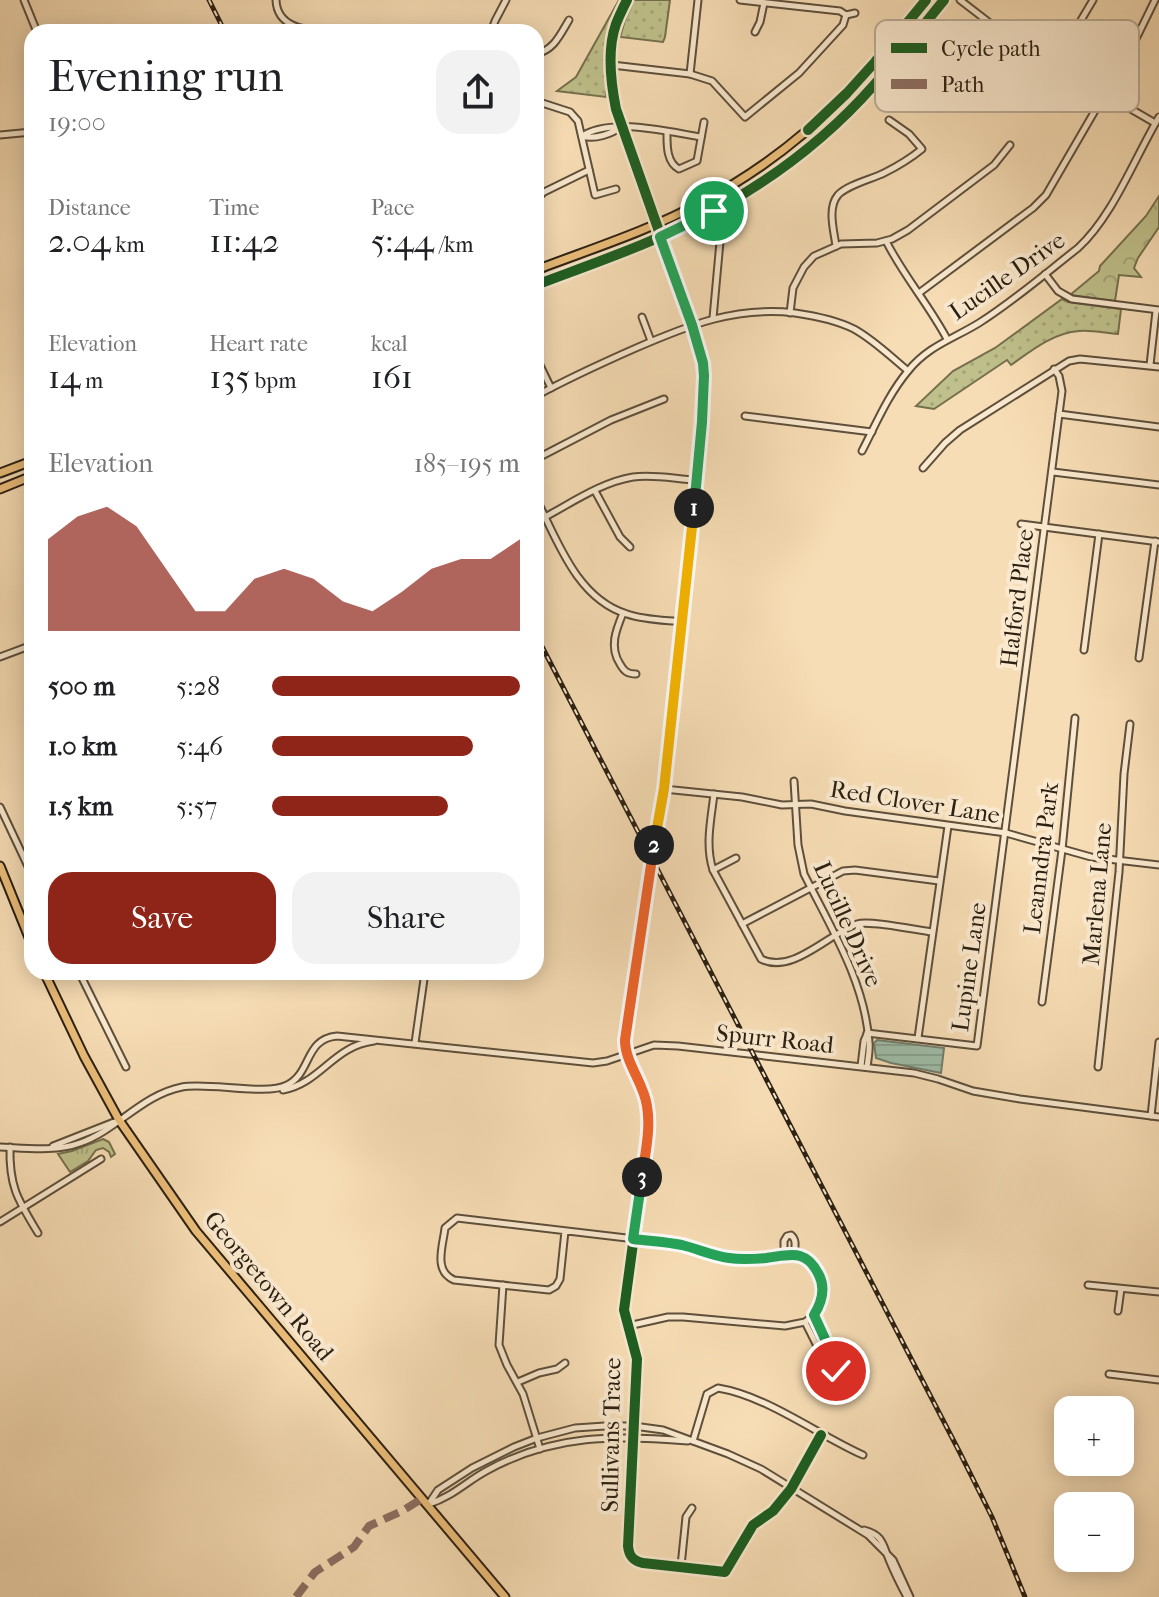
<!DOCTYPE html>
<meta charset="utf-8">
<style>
body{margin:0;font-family:"IM FELL French Canon",serif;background:#f2f2f2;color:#202124;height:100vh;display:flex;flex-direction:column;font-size:30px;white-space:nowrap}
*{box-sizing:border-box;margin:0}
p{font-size:26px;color:#757577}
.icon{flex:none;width:44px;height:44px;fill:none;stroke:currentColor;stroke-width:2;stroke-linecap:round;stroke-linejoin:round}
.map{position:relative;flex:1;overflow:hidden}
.drawer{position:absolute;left:24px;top:24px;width:520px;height:956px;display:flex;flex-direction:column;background:#fff;border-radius:24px;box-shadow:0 4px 20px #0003}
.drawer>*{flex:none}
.tools{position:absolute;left:1054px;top:1396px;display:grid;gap:16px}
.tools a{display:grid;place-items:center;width:80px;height:80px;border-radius:16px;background:#fff;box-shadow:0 4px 20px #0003;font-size:40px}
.pin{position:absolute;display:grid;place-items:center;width:68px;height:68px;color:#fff;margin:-34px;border:4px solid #fff;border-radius:50%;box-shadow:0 2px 8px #0007}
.km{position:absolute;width:40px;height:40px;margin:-20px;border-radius:50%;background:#222;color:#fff;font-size:22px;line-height:40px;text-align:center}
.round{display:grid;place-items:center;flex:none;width:84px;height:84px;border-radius:24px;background:#f2f2f2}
.summary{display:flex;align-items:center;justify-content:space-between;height:136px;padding:0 24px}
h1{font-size:44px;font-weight:600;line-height:60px}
.metrics{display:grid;grid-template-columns:repeat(3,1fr);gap:12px;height:136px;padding:8px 24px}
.metrics div{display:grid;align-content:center}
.metrics b{font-size:34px;font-weight:600}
.metrics small{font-size:22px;font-weight:400}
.metrics p{font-size:22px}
.chart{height:224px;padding:16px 24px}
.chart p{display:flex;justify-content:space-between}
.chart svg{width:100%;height:144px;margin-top:8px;fill:#8f2418;opacity:.7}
.cta{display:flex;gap:16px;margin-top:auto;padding:16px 24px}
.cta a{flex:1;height:92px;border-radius:24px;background:#8f2418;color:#fff;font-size:32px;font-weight:600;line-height:92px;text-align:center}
.cta a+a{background:#f2f2f2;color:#202124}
ul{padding:0 24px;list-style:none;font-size:26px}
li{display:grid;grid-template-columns:128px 96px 1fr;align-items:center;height:60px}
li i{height:20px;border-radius:10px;background:#8f2418}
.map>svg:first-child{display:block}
</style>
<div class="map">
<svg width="1159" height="1597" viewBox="0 0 1159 1597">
<defs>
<pattern id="grass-dots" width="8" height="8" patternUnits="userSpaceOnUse" patternTransform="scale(2)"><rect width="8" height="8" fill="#bfc08b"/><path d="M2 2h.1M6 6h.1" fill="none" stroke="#a4a577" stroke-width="1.8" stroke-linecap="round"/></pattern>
<pattern id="forest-crowns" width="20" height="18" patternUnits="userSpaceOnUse" patternTransform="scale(2)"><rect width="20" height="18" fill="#bfc08b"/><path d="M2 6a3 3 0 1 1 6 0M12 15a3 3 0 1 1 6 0" fill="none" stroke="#a4a577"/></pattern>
<pattern id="park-tufts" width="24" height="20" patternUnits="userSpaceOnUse" patternTransform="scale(2)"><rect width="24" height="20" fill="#bfc08b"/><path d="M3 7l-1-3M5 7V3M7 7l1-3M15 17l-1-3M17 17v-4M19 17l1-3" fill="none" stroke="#a4a577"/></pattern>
<pattern id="water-rules" width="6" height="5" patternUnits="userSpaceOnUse" patternTransform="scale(2)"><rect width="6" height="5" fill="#9ebda9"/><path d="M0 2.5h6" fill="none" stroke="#88a290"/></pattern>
</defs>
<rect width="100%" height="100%" fill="#f7ddb5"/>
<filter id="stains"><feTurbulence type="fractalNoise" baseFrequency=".0025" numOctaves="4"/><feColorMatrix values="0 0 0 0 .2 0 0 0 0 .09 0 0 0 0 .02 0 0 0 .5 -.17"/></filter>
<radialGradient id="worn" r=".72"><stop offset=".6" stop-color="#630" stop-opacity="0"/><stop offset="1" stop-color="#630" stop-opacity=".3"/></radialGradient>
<g fill="url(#grass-dots)" stroke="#75704e" stroke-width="2">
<polygon points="619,0 623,0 612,31 606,97 557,91 576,77"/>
<polygon points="634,0 670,0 665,37 663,42 620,37 625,20"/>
<path d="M 1062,299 L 1068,302 L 1121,309 L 1118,334 C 1105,333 1092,330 1079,331 C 1053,333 1032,350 1011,365 L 1007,360 L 934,409 L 916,406 L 953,371 L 995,348 Z"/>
</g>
<polygon fill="url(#forest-crowns)" stroke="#75704e" stroke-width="2" points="1159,196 1159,227 1138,258 1134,268 1141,277 1119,275 1115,301 1070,295 1099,271 1100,266 1146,216"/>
<polygon fill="url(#park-tufts)" stroke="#75704e" stroke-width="2" points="103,1139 109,1142 115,1154 111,1157 109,1152 103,1148 96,1150 88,1161 70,1172 58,1154 72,1151"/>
<polygon fill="url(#water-rules)" stroke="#707e6d" stroke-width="2" points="877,1040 944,1048 941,1073 891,1063 876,1058 874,1043"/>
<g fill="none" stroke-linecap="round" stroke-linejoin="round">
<g stroke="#5e4f3b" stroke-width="9">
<g id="minor">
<polyline points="24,0 37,32"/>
<path d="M 276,0 C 277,28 306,30 327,32"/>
<path d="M 627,0 C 623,8 619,16 616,24 C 607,49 611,84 616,109 L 692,325 L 701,355 L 704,376 L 692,532 L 675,695 L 664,789 L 651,857 L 625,1040 C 625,1055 635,1068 640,1082 C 648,1102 648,1120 647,1140 L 624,1310 L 637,1359 L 628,1546 C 629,1556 633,1561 643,1563 L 725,1572 L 753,1525 L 773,1511 L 791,1489 L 821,1435"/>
<polyline points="740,0 840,11 846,15"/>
<polyline points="960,0 1012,40 1155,123"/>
<polyline points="846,15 855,13"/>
<polyline points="491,32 495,21 506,0"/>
<polyline points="755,32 760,22 764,3"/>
<path d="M 536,54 C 554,50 560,35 569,20"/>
<polyline points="1055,64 1093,0"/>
<polyline points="612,65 690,74 712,81 745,117 799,73 843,25 846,15"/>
<polyline points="690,74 698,0"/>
<polyline points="536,101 570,112 578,121 595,195 616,189"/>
<path d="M 622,126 C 612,134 595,140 582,136 C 611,117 669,132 701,137"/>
<path d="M 667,132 C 667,144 666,162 679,169 L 697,161 L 704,122"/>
<polyline points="0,135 32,132"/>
<polyline points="536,178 542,194"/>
<polyline points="536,196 589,170"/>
<polyline points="536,216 536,217"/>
<path d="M 886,241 C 903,275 929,305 947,339"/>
<path d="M 836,246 C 834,231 827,208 838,195 C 847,185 872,179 884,173 C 898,166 911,158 922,149 L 909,134 L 889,120"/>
<polyline points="1045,274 1058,291 1072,299 1159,310"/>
<polyline points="919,293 1033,208 1046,195 1132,47 1155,0"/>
<polyline points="790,313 793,288 804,267 814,256 841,244 877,243 892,239 908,230 994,165 1010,145"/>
<polyline points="642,317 651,341"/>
<polyline points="713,318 721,231"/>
<polyline points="537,359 551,388"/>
<polyline points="1150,365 1156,311"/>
<path d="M 536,396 C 569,378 602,363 636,348 C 689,325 736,306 795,313 C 816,316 836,320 854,329 C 874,340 891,357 908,371"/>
<polyline points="1059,414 1159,427"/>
<polyline points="745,416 872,432"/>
<path d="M 862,451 C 876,424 888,395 908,371 C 928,346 953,339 979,323 C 1014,301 1046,273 1078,248 C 1113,216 1134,159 1159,117"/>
<polyline points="536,459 611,420 664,399"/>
<polyline points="923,468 945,443 960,430 1069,361 1080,359 1159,367"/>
<polyline points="1053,472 1159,485"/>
<polyline points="595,491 620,537 630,547"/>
<path d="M 536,498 C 557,540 577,599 627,614 C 644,620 664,620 683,622"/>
<path d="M 545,517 C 573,502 602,482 633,477 C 653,474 676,479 696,480"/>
<polyline points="1021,524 1159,542"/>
<path d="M 623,613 C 616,630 609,647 620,664 C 624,671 627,674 636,674"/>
<polyline points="1084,650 1099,534"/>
<polyline points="0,657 32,645"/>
<polyline points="1139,658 1155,541"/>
<path d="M 794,781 L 798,845 L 804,874 C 831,928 865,982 869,1042 C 870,1050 868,1059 867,1067"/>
<polyline points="664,789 742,797 782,805 811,804 845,811 1006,833 1091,857 1159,865"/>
<path d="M 714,794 C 711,820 705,845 713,870 L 761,959 C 792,975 828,934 857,924 C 870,920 916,930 932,932"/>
<polyline points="0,807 32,875"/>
<polyline points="713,870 736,858"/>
<polyline points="742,924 843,871 855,870 939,881"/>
<polyline points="79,972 126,1067"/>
<polyline points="1042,1002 1062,850 1075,718"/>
<polyline points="867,1033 977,1046 1062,391 1059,376 1054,369"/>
<polyline points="918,1038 948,826"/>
<polyline points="415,1043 425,972"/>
<polyline points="861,1066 864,1041 867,1034"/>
<polyline points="1098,1067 1119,872 1124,774 1130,724"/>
<path d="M 283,1090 C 321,1083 333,1046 374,1041"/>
<polyline points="1151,1116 1159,1042"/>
<polyline points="53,1146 114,1122"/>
<path d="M 0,1147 C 25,1148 56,1152 80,1143 C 117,1130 142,1095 182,1087 C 209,1082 266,1096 287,1085 C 312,1073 304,1039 337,1036 L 593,1063 L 607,1061 L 654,1045 L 678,1046 L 914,1073 L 938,1079 L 973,1091 L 1020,1099 L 1159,1117"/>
<path d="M 10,1147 C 9,1187 18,1200 38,1233"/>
<polyline points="0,1222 101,1159"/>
<path d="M 565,1231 L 560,1279 L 556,1286 L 549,1290 L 454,1280 C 433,1271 443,1246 445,1228 L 457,1218 L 669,1243 L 729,1258 L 755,1259 L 784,1254 L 799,1255 L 809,1261 L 818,1272 L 823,1286 L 822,1303 L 814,1315 L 805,1322 L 785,1326 L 683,1317 L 668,1317 L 628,1326"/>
<path d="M 784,1254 L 784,1241 L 787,1236 L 791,1235 C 797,1240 795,1247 794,1254"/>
<polyline points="503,1285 499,1345 507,1365 523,1394 540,1449"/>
<polyline points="1088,1285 1159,1292"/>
<polyline points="1118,1311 1121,1289"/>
<polyline points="805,1322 829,1370 836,1371 837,1365 814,1315"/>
<polyline points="1109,1374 1159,1380"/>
<polyline points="518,1382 539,1373 557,1369 565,1363"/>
<path d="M 693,1441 L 707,1394 L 718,1388 C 767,1396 818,1435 863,1455"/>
<path d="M 429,1504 C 452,1497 467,1481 488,1470 C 554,1434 616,1435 688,1441"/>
<polyline points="428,1505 438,1490 472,1468 514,1447 537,1438 575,1428 605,1426 634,1426 663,1430 728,1454 761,1469 868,1535 893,1560 910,1597"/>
<path d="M 864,1530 C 884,1535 883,1546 890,1562 C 895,1574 901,1586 907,1597"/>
<polyline points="681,1566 686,1517 692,1508"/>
</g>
</g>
<g stroke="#2b2012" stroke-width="11">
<g id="major">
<path d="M 536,270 C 591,249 648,231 700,203 C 754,175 804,137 847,93 C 875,64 900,32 926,0"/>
<path d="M 536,285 C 597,262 659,241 716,210 C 774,178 830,135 874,85 C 898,58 921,28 944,0"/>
<polyline points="0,473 32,461"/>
<polyline points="0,489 32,476"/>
<polyline points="0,866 32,945"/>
<polyline points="44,972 84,1056 119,1120 196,1231 505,1597"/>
</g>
</g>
<use href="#minor" stroke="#fae9cf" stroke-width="5"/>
<use href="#major" stroke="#ecbe7a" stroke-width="7"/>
<g stroke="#2b2012" stroke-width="5">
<g id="rail">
<polyline points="209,0 225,32"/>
<polyline points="536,635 959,1451 992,1517 1025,1597"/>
</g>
</g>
<use href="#rail" stroke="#fae9cf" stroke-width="2" stroke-dasharray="6" stroke-linecap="butt"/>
<polyline stroke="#8d6e63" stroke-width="8" stroke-dasharray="16 8" stroke-linecap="butt" points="296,1597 315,1572 354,1547 369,1526 402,1511 423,1498"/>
<g stroke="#fae9cf" stroke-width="15">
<g id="cycleway">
<path d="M 627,0 C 623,8 619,16 616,24 C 607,49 611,84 616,109 L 692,325 L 701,355 L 704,376 L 692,532 L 675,695 L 664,789 L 651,857 L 625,1040 C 625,1055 635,1068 640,1082 C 648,1102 648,1120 647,1140 L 624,1310 L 637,1359 L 628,1546 C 629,1556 633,1561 643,1563 L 725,1572 L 753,1525 L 773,1511 L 791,1489 L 821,1435"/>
<polyline points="808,130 847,93 875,62 926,0"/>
<path d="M 536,285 C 597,262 659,241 716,210 C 774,178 830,135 874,85 C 898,58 921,28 944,0"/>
</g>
</g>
<use href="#cycleway" stroke="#1b5e20" stroke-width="10"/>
</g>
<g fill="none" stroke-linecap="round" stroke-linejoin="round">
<g stroke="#fff" stroke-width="16">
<polyline id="split-1" points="694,508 702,422 704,376 703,363 692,325 660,237 714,211"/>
</g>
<g stroke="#fff" stroke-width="16">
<polyline id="split-2" points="654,845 664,789 694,508"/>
</g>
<g stroke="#fff" stroke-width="16">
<path id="split-3" d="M 642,1177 C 645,1154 651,1129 647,1106 C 644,1083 625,1063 625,1040 L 654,845"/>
</g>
<g stroke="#fff" stroke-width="16">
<path id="split-4" d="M 642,1177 L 633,1239 C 649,1241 666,1242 682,1245 C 698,1249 713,1256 729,1258 C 742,1260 754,1259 766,1258 C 790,1255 806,1248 819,1275 C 826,1289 822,1302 814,1315 L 837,1365 L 836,1371"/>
</g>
<use href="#split-1" stroke="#22a559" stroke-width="10"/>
<use href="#split-2" stroke="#f5b400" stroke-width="10"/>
<use href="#split-3" stroke="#f0652b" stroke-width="10"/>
<use href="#split-4" stroke="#22a559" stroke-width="10"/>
</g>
<g text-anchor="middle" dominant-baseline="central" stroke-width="8" stroke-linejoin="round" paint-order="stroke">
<g font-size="24" fill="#2b2012" stroke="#fae9cf">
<text transform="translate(1007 276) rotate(-35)">Lucille Drive</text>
<text transform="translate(1017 598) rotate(-83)">Halford Place</text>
<text transform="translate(915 802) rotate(9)">Red Clover Lane</text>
<text transform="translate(1041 858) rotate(-83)">Leanndra Park</text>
<text transform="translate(1097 894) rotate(-85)">Marlena Lane</text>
<text transform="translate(848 924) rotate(66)">Lucille Drive</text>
<text transform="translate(969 967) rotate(-82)">Lupine Lane</text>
<text transform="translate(775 1039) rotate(6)">Spurr Road</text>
<text transform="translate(269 1286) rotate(50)">Georgetown Road</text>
<text transform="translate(611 1435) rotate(-89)">Sullivans Trace</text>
</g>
</g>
<rect x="875" y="20" width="264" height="92" rx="12" fill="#fae9cf" stroke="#bcad96" stroke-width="2"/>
<rect x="891" y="43" width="36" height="10" fill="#1b5e20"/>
<rect x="891" y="79" width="36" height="10" fill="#8d6e63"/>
<g font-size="22" fill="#2b2012">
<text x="941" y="56">Cycle path</text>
<text x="941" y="92">Path</text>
</g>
<rect width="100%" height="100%" filter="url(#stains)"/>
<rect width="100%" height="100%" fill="url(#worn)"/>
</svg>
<div class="tools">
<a>+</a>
<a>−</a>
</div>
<div class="pin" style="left:714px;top:211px;background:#1e9e55"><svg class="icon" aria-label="arrive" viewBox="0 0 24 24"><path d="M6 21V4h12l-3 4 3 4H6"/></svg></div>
<div class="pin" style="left:836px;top:1371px;background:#d93025"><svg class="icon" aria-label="check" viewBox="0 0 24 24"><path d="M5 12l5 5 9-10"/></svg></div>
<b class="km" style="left:694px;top:508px">1</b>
<b class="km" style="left:654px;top:845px">2</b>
<b class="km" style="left:642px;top:1177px">3</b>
<section class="drawer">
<div class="summary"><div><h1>Evening run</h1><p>19:00</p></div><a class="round"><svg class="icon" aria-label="share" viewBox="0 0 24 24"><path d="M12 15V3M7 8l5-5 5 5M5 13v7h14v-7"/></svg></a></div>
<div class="metrics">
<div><p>Distance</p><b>2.04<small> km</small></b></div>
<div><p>Time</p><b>11:42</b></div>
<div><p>Pace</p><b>5:44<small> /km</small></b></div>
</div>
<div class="metrics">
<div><p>Elevation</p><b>14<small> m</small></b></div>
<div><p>Heart rate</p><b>135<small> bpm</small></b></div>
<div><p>kcal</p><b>161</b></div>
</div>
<div class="chart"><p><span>Elevation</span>185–195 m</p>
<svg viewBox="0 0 160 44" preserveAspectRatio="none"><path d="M0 44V16L10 9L20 6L30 12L40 25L50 38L60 38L70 28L80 25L90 28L100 35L110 38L120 32L130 25L140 22L150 22L160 16V44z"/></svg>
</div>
<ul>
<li><b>500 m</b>5:28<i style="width:100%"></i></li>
<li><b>1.0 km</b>5:46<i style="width:81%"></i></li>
<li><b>1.5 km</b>5:57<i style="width:71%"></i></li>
</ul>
<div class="cta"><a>Save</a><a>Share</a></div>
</section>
</div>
